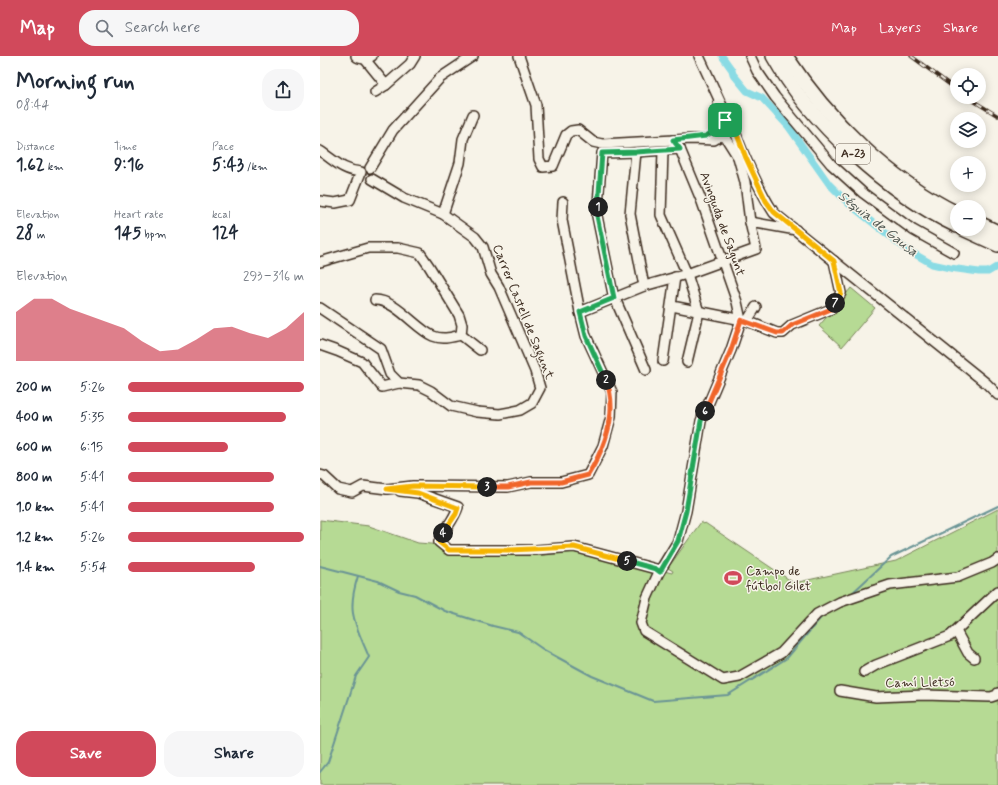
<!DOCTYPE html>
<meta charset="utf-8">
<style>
body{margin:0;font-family:Mynerve,sans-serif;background:#f6f6f7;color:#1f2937;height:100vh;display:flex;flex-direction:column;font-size:15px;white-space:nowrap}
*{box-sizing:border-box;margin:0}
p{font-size:13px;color:#747a83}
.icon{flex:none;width:22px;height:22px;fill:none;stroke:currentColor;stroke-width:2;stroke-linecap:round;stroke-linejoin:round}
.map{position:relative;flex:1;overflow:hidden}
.details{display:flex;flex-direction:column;background:#fff;width:320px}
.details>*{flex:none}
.controls{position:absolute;left:630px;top:12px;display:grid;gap:8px}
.controls a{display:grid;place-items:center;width:36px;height:36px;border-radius:50%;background:#fff;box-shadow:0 2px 10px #0003;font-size:20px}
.pin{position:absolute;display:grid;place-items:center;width:34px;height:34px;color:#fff;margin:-17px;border-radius:8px;box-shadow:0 2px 6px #0006}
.km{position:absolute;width:20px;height:20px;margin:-10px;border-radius:50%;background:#222;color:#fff;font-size:11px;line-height:20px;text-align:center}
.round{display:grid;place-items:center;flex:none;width:42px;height:42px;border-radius:16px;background:#f6f6f7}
.summary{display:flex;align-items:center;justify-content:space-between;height:68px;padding:0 16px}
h1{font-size:22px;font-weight:700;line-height:30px}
.stats{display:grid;grid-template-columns:repeat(3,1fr);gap:6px;height:68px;padding:4px 16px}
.stats div{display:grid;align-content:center}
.stats b{font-size:17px;font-weight:700}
.stats small{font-size:11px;font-weight:400}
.stats p{font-size:11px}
.chart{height:112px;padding:8px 16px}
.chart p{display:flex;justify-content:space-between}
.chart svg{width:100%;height:72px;margin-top:4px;fill:#d1495b;opacity:.7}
.cta{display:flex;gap:8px;margin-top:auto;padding:8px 16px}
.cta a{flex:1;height:46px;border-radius:16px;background:#d1495b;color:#fff;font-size:16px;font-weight:700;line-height:46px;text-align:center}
.cta a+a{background:#f6f6f7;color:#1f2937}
ul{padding:0 16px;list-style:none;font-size:13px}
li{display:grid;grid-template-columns:64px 48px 1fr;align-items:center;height:30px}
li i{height:10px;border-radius:5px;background:#d1495b}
header{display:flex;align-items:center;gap:24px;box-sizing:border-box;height:56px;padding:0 20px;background:#d1495b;color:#fff}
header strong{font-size:19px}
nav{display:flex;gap:22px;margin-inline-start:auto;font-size:14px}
.search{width:280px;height:36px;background:#f6f6f7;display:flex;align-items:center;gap:10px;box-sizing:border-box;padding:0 14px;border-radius:16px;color:#747a83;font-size:15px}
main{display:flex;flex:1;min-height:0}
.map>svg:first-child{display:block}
</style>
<header>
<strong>Map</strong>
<div class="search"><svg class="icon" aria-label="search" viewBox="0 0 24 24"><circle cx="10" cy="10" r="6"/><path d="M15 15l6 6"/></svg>Search here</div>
<nav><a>Map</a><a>Layers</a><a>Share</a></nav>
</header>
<main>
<section class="details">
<div class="summary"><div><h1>Morning run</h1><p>08:44</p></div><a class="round"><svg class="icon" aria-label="share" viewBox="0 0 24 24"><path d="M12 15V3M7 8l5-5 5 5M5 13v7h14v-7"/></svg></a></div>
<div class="stats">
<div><p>Distance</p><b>1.62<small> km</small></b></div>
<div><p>Time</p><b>9:16</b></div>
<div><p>Pace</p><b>5:43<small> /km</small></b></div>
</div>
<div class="stats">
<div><p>Elevation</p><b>28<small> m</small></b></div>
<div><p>Heart rate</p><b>145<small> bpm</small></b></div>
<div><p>kcal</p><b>124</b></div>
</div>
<div class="chart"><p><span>Elevation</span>293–316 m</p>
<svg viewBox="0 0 160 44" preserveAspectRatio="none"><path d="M0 44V14L10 6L20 6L30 12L40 16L50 20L60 24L70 32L80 38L90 37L100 31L110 24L120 23L130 27L140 30L150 24L160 14V44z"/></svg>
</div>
<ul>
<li><b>200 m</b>5:26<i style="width:100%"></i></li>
<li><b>400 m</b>5:35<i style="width:90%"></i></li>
<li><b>600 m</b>6:15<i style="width:57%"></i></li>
<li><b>800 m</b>5:41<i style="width:83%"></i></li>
<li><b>1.0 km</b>5:41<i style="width:83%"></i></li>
<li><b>1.2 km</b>5:26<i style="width:100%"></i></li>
<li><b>1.4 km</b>5:54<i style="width:72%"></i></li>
</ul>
<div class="cta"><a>Save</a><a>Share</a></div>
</section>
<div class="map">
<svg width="678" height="729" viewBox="0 0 678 729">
<rect width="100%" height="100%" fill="#f7f3e8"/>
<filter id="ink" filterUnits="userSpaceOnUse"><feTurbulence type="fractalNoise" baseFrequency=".025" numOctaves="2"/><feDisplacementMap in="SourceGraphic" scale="8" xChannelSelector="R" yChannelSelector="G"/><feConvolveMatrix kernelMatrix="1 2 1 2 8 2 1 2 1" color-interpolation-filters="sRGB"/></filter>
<g filter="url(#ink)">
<g fill="#b6da94" stroke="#788259">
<polygon points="531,232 555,252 522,291 499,270"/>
<polygon points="678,453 678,729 0,729 0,464 49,470 98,487 190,494 231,492 316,508 352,517 353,515 348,512 381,466 384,468 385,467 474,527 576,505"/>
</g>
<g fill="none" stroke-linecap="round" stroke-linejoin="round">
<g stroke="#6a9495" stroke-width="2">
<polyline points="0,510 58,525 79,535 95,539 125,555 173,570 198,576 224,594 272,620 333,645 408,639 467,602 503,559"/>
<polyline points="530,539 571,501 678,450"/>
<path d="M 0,716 L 8,706 L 36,620 L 49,601 C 35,567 26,557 38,520"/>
</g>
<polyline stroke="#8adbe4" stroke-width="7" points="402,0 412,14 413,18 427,35 442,42 468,70 509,128 529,148 586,193 612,208 630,212 659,216 668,216 678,210"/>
<g stroke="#3b2a1e" stroke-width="12">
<g id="minor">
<path d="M 36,0 C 40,4 48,3 52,0"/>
<polyline points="199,0 216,49 219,103 223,111 233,110 246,79 251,75 258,74 273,86 282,88 372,83 394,84 400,80"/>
<path d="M 379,0 L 409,65 L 413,68 C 419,92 441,137 454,157 L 666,327 L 678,339"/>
<polyline points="430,0 437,15 455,41 511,108 543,137 593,174 634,197"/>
<polyline points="44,2 66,29 90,8 95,0"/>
<polyline points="55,36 66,29"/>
<polyline points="398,47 401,66 397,73 400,80 404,81"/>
<polyline points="353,84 360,93 382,146 417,246 421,264 411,294 381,365 366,455 358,485 339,516 327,542 321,567 324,575 403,624 419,621 461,597 497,558 520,546 570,529 638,521 672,507 678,503"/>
<path d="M 0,95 C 14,104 23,115 41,116 L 30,144 L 15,147 L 0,145"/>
<polyline points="343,95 341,159 367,218 379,256 367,306"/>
<polyline points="316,96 310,158 324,230"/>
<polyline points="50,112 73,74 120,22 153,0"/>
<polyline points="123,158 140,107 143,83 153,59"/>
<polyline points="430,166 476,174"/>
<path d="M 0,206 L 48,192 L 78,192 L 100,197 L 109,210 L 139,259 L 142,269 L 141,279 C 132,281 123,284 113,280 C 96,273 76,244 55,244"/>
<polyline points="352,250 427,265 457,277 463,277 472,269 511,253 521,237 514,205"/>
<polyline points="0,252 61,293 70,318 79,327 99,329 111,335 131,350 157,356 180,358 200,354 212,347 220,332 215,315 179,231 171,218 163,191 155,181 123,158 84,142 52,123"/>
<polyline points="260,256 324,230 367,218 436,193 430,166 425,126 418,101 406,82"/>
<polyline points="427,265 436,251"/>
<polyline points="141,279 160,294"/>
<polyline points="0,289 17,295 42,306 62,331 79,327"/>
<polyline points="343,305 355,221"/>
<polyline points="326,314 293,238 277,160 282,97 316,96 360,93"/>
<polyline points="0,419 4,420 18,433 32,436 43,430 67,433 93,430 188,431 211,426 241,426 268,419 283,390 291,361 292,336 266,280 260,256 242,164 243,146"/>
<path d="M 80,435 L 98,437 L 138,451 C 134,464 124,474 119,486 L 129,494 L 216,494 L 254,491 L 336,513 L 339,516"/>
<polyline points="636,575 648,597 654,602"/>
<polyline points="544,616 556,609 630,580 678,535"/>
<polyline points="520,635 556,641 604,639 671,641 677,639 678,637"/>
</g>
</g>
<g stroke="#3b2a1e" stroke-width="16">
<g id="highway">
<path d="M 453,0 C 490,67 568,137 637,170"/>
<path d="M 466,0 C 508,64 568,123 637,157"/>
<polyline points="659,167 678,176"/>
<polyline points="643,173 678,189"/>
</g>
</g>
<use href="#minor" stroke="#f7f3e8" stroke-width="9"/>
<use href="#highway" stroke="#f7f3e8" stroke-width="13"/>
<g stroke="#3b2a1e" stroke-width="3.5">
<g id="rail">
<polyline points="591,0 637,34"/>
<polyline points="647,41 678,60"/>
</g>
</g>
<use href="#rail" stroke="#f7f3e8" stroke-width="2" stroke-dasharray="6" stroke-linecap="butt"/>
</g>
</g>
<g fill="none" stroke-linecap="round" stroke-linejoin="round" filter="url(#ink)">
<g stroke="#fff" stroke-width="8">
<polyline id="split-1" points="278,151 282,97 316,96 360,93 353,84 386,80 397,73 401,66 405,64"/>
</g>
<g stroke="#fff" stroke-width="8">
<polyline id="split-2" points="278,151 277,160 294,242 260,256 266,280 286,324"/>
</g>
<g stroke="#fff" stroke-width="8">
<path id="split-3" d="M 167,431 L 188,431 L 211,426 L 241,426 L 268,419 C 285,391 299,356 286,324"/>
</g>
<g stroke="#fff" stroke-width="8">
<polyline id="split-4" points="123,477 136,458 138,452 98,437 67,433 93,430 167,431"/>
</g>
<g stroke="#fff" stroke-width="8">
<polyline id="split-5" points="123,477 119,486 129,494 190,494 254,491 307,505"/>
</g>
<g stroke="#fff" stroke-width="8">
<polyline id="split-6" points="307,505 336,513 340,516 358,485 366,455 381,365 385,355"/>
</g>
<g stroke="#fff" stroke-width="8">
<polyline id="split-7" points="385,355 411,294 421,264 457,277 463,277 472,269 511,253 515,247"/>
</g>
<g stroke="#fff" stroke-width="8">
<polyline id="split-8" points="405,64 409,65 413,68 426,102 446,145 454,156 514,205 521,237 515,247"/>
</g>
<use href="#split-1" stroke="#22a559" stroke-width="5"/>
<use href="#split-2" stroke="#22a559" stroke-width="5"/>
<use href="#split-3" stroke="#f0652b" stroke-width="5"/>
<use href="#split-4" stroke="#f5b400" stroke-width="5"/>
<use href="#split-5" stroke="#f5b400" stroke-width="5"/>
<use href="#split-6" stroke="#22a559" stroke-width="5"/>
<use href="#split-7" stroke="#f0652b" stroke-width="5"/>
<use href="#split-8" stroke="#f5b400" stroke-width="5"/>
</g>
<defs>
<g id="stadium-bare" transform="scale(1.38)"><path d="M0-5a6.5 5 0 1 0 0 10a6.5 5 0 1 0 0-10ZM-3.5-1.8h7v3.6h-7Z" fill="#d1495b" stroke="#f7f3e8" stroke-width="2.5" paint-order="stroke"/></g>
</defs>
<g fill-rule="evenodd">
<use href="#stadium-bare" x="413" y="522"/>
</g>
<g text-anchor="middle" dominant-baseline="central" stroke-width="3" stroke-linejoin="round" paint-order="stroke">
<rect fill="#f7f3e8" stroke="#73665b" stroke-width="1" x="516" y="88" width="34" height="20" rx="3"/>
<g font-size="12" font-weight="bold" fill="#3b2a1e">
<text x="533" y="98">A-23</text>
</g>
<g font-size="13" fill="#3b2a1e" stroke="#f7f3e8">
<text transform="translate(402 168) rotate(70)">Avinguda de Sagunt</text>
<text transform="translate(203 256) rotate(68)">Carrer Castell de Sagunt</text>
<text transform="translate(600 627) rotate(-1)">Camí Lletsó</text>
</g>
<g font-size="13" fill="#3b2a1e" stroke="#f7f3e8" text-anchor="start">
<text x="426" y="515">Campo de<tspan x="426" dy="15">fútbol Gilet</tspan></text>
</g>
<g font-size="14" font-style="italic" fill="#4f5650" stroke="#f7f3e8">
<text transform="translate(558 168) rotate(38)">Séquia de Gausa</text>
</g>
</g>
</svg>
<div class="controls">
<a><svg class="icon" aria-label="locate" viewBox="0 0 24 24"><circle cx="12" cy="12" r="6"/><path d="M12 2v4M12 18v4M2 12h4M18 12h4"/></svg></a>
<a><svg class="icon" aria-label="layers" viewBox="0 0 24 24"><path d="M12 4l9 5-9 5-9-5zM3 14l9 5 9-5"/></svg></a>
<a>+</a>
<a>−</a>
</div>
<div class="pin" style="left:405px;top:64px;background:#1e9e55"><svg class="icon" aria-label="arrive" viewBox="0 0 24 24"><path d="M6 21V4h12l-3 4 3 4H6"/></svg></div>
<b class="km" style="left:278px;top:151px">1</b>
<b class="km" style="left:286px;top:324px">2</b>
<b class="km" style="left:167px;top:431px">3</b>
<b class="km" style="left:123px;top:477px">4</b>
<b class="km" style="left:307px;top:505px">5</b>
<b class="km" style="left:385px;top:355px">6</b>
<b class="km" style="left:515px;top:247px">7</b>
</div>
</main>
